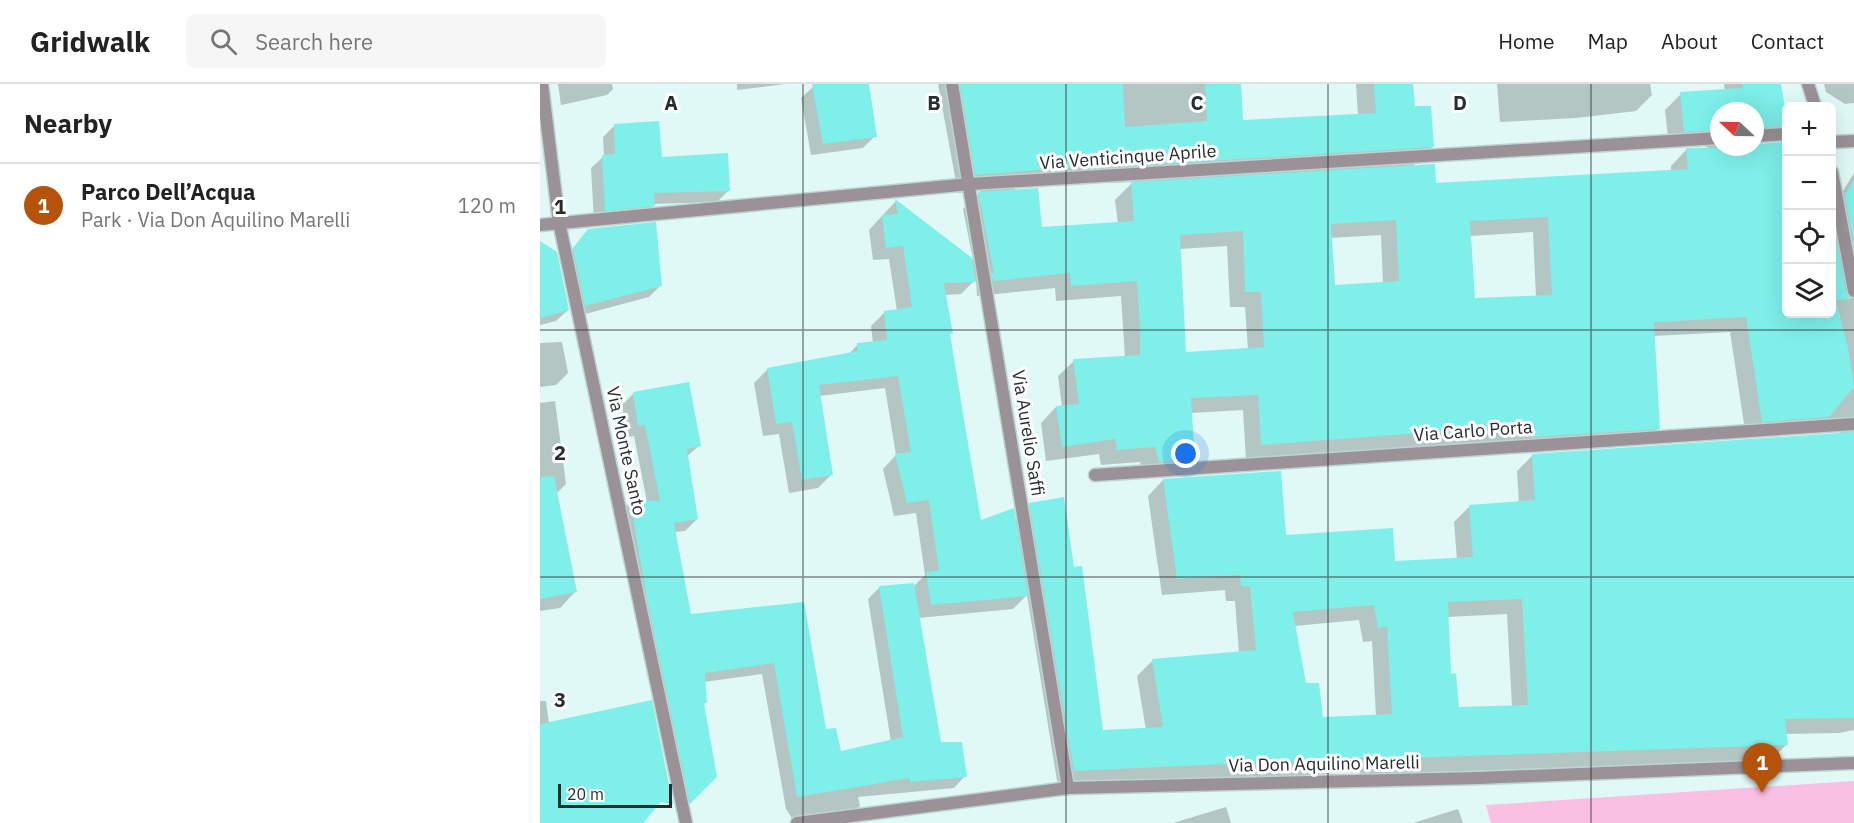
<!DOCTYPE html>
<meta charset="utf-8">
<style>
:root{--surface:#fff;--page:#f6f6f6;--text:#222;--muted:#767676;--line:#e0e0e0;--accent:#b45309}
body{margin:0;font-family:"IBM Plex Sans",sans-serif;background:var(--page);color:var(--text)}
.controls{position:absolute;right:18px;top:18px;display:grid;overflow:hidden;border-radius:9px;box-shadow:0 6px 24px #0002}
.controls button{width:54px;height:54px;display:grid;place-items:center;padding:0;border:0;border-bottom:2px solid var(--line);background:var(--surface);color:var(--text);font:30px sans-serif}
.compass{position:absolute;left:1170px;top:18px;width:54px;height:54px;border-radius:50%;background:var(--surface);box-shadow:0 6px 24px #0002;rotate:292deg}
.scale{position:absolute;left:18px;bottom:15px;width:114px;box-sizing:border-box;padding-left:6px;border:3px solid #252e2d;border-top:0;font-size:16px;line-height:21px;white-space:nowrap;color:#252e2d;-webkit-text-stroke:4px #fff;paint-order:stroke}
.you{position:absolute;left:646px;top:370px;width:21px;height:21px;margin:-15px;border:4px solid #fff;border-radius:50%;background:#1a73e8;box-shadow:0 0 0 9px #1a73e833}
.badge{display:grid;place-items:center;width:39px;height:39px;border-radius:50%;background:var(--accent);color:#fff;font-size:20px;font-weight:700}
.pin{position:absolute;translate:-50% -50px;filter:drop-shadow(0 2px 3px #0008)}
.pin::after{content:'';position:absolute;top:32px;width:21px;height:18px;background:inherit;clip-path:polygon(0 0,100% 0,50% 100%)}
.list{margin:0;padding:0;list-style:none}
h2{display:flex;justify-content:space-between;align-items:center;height:78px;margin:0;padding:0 24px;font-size:26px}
h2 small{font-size:20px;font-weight:400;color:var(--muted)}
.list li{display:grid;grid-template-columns:39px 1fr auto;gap:18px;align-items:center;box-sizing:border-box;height:84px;padding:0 24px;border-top:2px solid var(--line)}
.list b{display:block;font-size:22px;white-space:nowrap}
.list p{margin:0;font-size:20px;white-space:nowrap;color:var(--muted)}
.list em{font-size:20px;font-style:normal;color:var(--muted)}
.icon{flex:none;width:33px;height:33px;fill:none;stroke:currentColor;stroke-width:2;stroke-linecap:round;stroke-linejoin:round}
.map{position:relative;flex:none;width:1314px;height:739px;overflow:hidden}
header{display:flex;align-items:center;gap:36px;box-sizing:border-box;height:84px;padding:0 30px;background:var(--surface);border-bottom:2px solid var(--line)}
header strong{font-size:28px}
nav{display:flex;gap:33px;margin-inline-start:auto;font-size:21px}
.search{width:420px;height:54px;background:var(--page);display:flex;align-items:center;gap:15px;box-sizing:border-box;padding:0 21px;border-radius:9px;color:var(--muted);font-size:22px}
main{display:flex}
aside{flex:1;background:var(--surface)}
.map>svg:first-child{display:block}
</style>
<header>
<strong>Gridwalk</strong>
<div class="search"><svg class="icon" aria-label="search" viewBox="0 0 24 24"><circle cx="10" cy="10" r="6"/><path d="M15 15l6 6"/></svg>Search here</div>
<nav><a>Home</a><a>Map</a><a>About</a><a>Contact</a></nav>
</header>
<main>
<aside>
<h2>Nearby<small></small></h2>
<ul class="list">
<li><span class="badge">1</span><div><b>Parco Dell’Acqua</b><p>Park · Via Don Aquilino Marelli</p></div><em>120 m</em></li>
</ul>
</aside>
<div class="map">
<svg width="1314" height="739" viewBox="0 0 1314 739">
<rect width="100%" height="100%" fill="#e0f8f6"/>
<polygon fill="#fac0e3" points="1314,697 1314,739 951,739 946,721"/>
<g fill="#0003" fill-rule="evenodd">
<polygon points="18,0 72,0 73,5 67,11 21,21"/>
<polygon points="197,0 245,0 197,6"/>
<polygon points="289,0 328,0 335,52 323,64 271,71 261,14 273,3"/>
<path d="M398,0H700L702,38L818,31L816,0H872L873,24L892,63L872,83L895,101L1131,87V82L1146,66L1169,64L1163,61L1129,63L1125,26L1141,10L1185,6L1184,0H1239L1246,35V46L1234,59L1229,57L1215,58V27H1179V63H1215L1246,60V230H1292V125L1314,89V646L1299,649L1245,650L1247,660L1231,676L821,691L820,688L518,703L487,511L473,525L378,534L400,660L425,692L414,704L318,713L320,722L308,733L255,739L246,725L222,590L164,598L166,618L163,621L176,692L139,730L79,429L91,417L107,418L94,352L87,353L82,321L93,310L160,361L146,373L157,435L145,447L134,448L149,532L263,520L284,647L300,669L351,658L328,515L339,504L373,503L385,491L376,429L354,432L343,385L356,371L345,304L279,312L291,391L278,404L249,409L239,350L223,352L214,299L228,285L308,271L318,260L333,259L331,242L345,228L357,227L349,175L333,176L329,146L356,117L433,176L423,125L441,107L418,109ZM571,97V99L593,98L575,116L578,140L501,145L475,107V104ZM993,148L996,213L934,215L930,152ZM841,151L843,200L793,203L790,154ZM687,162L690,223H705L708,266L645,269L639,165ZM436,195L437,212L515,204L516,217L581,212L585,274L534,277L518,292L522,323H516L501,339L506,377L559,370L561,381L600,378L603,394L638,391L653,375L651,329L703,326L706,376L975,356L976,369L1103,360L1119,344L1113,252L1190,248L1206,353L1297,347L1304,350L993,371L977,387L979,419L930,422L914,438L917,476L853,479L744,452L623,396L608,412L622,511L685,506L686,517H695L699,569L613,576L597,592L606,646L562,647L533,485L490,420L474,436L440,438L409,252L411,249L405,211L421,210ZM967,530L972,623L918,625L909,592L907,533ZM819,536L823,558L832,557L836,632L782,635L765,601L754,542Z"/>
<polygon points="957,0 1110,0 1112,11 1096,27 1036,34 960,38"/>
<polygon points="1284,0 1314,0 1314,19 1305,20 1286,8"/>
<polygon points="75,41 120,75 189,106 177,118 114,120 102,133 54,137 51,84 64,72 63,53"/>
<polygon points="49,146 121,201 109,213 34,233 22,177"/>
<polygon points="0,159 28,226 16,237 0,241"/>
<polygon points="22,258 28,289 16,301 0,303 0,259"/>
<polygon points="15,317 26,400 16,410 35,508 20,524 0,527 0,319"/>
<polygon points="0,617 6,617 9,640 0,739"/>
<polygon points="686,723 691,739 633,739"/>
<polygon points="918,725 923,739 873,739"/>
</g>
<g fill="#7eefe9" fill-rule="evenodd">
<polygon points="272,0 329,0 337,53 283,60"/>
<polygon points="420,0 583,0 585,43 667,37 665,0 701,0 703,36 836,29 834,0 873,0 875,22 891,22 894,63 589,82 589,79 435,91"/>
<polygon points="1202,0 1241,0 1246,29 1246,42 1215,44 1215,27 1179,27 1179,46 1144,48 1140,8 1203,4"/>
<polygon points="119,37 122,73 188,69 190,107 114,109 115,122 65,127 62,71 75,70 74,40"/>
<path d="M1246,58V230H1292V132L1306,208L1312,215L1296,216L1308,264L1314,303L1289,333L1222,338L1206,233L1120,238H1114L1120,345L991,353L990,341L721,361L718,311L651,314L655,376L619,378L615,363L577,366L575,355L522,363L516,322L539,320L533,275L600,271V242L597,197L531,202L530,189L453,197L451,188L454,190L438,108L498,104L502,143L594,137L591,98L895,80L896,99L1148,85L1146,64L1215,63V60ZM1008,133L1012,211L935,214L930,137ZM856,136L859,197L795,201L791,140ZM703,147L705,208H721L724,263L646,268L640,151Z"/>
<polygon points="1314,96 1314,162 1305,111"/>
<polygon points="355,115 432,174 436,198 404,199 413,250 410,250 425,341 441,436 474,424 488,512 391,521 386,488 399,486 389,416 367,419 355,370 371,368 358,292 279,301 293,391 262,396 252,338 236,340 227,284 318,267 317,259 347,256 344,227 372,223 363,162 346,164 342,131 358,130"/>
<polygon points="116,138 122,202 45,222 33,164 48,145"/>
<polygon points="0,157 17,168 29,226 0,234"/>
<polygon points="149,298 161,362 147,365 158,435 134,439 151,530 264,518 286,645 296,644 301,667 363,653 339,502 374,499 401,658 422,658 427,693 370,698 370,694 257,713 234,579 165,589 167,619 164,619 177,693 150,720 107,515 90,416 120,417 105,341 98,342 93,308"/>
<path d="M1314,348V634L1245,635L1248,661L836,675V673L534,687L489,419L524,413L534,483L542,482L563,646L623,643L612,575L716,566L710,502H701L700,491L637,495L623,395L741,387L746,451L853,444L855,477L933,473L929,421L995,416L992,370ZM982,515L988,621L919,623L916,589L911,590L908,518ZM834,521L838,544L847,542L852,630L783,633L779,599H766L753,528Z"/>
<polygon points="14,392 37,508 0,515 0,393"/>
<polygon points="112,616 133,720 121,718 103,739 0,739 0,640"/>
</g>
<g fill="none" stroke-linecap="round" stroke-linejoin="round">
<g stroke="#bed4d2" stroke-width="15">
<g id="street">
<polyline points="2,0 19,138 146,739"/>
<polyline points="412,0 528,704"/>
<polyline points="1268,0 1275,22"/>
<polyline points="1215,52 1246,50"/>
<polyline points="1292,58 1314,57"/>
<polyline points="1292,88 1314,207"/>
<polyline points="0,141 430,100 1179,54"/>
<polyline points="555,391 1314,340"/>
<polyline points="257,739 528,704 939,694 1314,679"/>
</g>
</g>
<use href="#street" stroke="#9a9297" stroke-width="12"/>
</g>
<path fill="none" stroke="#252e2d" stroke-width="1.5" stroke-opacity="0.55" d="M263,0V739M526,0V739M788,0V739M1051,0V739M0,246H1314M0,493H1314"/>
<g text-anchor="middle" stroke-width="6" stroke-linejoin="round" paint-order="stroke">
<g font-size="18" fill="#252e2d" stroke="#fff">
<text transform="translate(588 73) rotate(-4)" y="6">Via Venticinque Aprile</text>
<text transform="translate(933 347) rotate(-4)" y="6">Via Carlo Porta</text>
<text transform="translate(488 349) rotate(81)" y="6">Via Aurelio Saffi</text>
<text transform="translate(86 367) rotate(78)" y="6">Via Monte Santo</text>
<text transform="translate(784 680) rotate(-1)" y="6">Via Don Aquilino Marelli</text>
</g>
</g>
<g font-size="20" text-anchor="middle" font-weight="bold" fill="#252e2d" stroke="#fff" stroke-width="6" stroke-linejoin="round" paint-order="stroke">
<text x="131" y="26">A</text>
<text x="394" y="26">B</text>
<text x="657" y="26">C</text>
<text x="920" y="26">D</text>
<text x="20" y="130">1</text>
<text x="20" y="376">2</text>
<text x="20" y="623">3</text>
</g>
</svg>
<div class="controls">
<button>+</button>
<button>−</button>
<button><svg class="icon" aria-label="locate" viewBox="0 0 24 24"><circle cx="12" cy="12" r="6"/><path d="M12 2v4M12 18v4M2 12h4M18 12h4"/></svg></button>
<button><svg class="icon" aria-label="layers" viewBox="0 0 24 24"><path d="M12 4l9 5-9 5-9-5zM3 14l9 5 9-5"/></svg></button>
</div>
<svg class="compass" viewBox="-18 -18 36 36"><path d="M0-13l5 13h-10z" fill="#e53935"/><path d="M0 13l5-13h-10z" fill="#767676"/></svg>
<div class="scale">20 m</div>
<div class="you"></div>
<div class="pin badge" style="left:1222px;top:709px">1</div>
</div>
</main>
